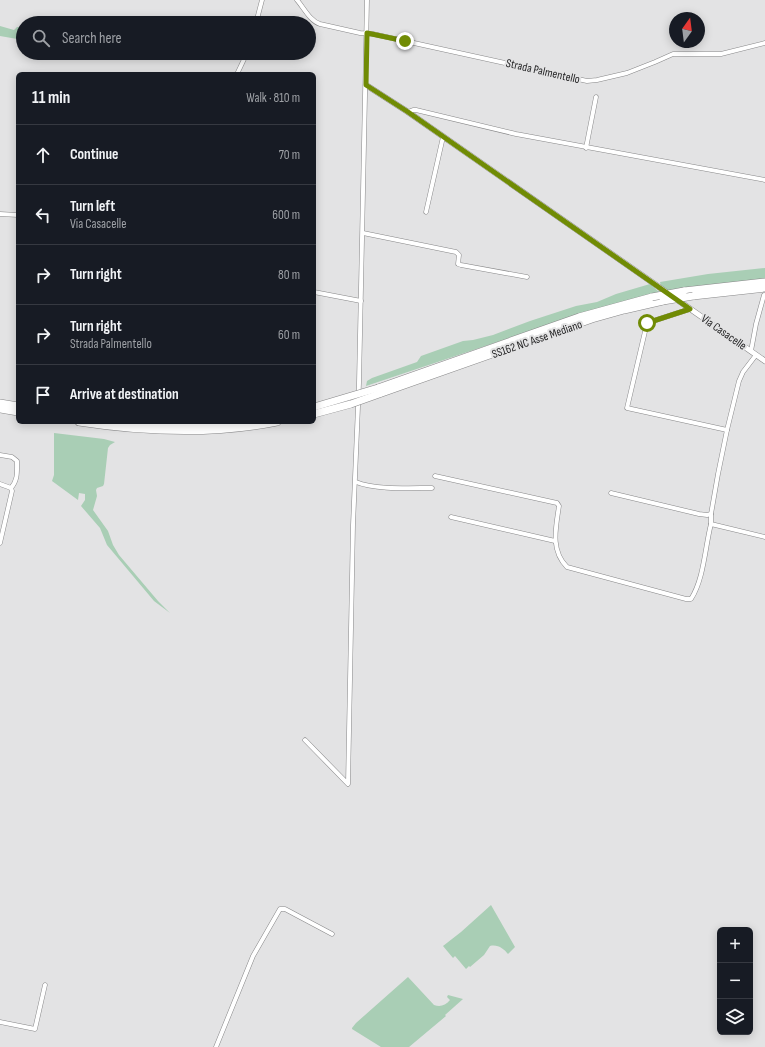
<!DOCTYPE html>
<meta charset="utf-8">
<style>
:root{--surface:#171b24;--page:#242831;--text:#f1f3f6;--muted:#9ea1a6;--line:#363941}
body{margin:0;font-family:"Sofia Sans Condensed",sans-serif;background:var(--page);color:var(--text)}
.controls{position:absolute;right:12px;bottom:12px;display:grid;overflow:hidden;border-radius:6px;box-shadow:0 2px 10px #0003}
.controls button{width:36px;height:36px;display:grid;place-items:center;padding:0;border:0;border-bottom:1px solid var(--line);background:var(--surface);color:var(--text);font:20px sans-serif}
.compass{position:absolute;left:669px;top:12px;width:36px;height:36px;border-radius:50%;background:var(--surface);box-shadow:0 2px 10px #0003;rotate:14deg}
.stop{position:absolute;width:12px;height:12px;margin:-9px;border:3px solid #708b04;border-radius:50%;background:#fff}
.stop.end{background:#708b04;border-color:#fff;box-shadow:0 1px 4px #0008}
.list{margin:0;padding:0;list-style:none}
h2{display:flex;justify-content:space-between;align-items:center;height:52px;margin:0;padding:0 16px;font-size:17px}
h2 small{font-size:13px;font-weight:400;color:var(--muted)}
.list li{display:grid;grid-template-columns:26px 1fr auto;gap:12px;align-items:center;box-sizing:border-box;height:60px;padding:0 16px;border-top:1px solid var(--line)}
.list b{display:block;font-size:15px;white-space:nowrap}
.list p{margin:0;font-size:13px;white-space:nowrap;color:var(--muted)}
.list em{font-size:13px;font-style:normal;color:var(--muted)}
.icon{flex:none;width:22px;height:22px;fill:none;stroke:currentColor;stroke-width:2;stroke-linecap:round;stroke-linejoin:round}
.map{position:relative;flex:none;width:765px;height:1047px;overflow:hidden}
.search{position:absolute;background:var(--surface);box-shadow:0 2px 10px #0003;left:16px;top:16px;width:300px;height:44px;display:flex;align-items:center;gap:10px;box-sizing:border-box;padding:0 14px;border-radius:22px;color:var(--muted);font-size:15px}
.panel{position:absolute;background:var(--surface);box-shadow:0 2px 10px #0003;left:16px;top:72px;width:300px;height:352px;border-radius:6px}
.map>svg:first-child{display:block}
</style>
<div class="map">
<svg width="765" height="1047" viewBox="0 0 765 1047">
<rect width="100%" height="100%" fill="#e3e3e4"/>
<g fill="#a9ceb5">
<polygon points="150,17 198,23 118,23"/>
<polygon points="0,26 14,30 17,27 23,27 23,40 0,36"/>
<polygon points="765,268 765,279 669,291 661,286 660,282 708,274"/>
<polygon points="650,284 659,292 590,311 366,386 367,381 372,378 417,362 421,356 463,341 473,340 493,335 530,321 576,306 597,302 616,294"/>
<polygon points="54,433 104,439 115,442 110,445 108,448 104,484 103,486 97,488 96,490 97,496 93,510 108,531 113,545 119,555 158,601 170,613 154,601 107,545 100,528 81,506 85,500 85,494 79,493 78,500 52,481 54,475"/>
<path d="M491,905L515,947L508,954C504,949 498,944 490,946L484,955L470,967L469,966L466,969L455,956L453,958L443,946L461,932Z"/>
<path d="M408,977L434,1005C440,1007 445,1006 450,1000L447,997L448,995L463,999L445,1015L446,1016L409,1047H381L352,1029V1028L356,1023Z"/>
</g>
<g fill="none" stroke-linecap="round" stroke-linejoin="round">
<g stroke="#878788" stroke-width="5">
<g id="minor">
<path d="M297,0C304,8 310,21 320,24L360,33L373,34L587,81L597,80L627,73L655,62L673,54H721L765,43"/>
<polyline points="256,23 262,0"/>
<polyline points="237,74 247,53"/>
<polyline points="408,112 413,110 416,110 516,134 765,180"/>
<polyline points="586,148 596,97"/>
<polyline points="426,212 443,137"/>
<polyline points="0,214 18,215"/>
<polyline points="363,233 456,252 459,255 458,264 461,265 527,277"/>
<polyline points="314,292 361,301"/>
<polyline points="690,309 647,323 627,408 727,430"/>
<polyline points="751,351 756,324 764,295"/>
<path d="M0,455L12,457L17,461C17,472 18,480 11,488"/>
<path d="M435,476L557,503L559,506C556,527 550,550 567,567L686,599H691C704,579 705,547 711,524L765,537"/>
<path d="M356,482C375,490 411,488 432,488"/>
<polyline points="0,484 11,488 12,491 0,543"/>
<polyline points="611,493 699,514 707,515 711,514"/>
<polyline points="451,517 555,541"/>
<polyline points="711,524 711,514 718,474 727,430 739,381 743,372 756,355"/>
<polyline points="305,740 348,784 353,525 359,383 367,0"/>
<polyline points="0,1022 35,1029 45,985"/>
<polyline points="216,1047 253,956 280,909 285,909 332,934"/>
</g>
</g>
<g stroke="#878788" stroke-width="6">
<polyline id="tertiary" points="366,85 408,112 765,361"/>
</g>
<g stroke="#878788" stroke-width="8">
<g id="trunk">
<polyline points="684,291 765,282"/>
<polyline points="693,296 765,288"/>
<polyline points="378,388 579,317 652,297"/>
<polyline points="379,394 592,319 624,310 663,301"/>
<polyline points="0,403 18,406"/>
<polyline points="0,409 18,412"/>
<path d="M79,422C144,432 212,435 277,422"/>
<path d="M121,422C160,427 199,426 238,422"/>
</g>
</g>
<use href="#minor" stroke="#fff" stroke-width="4"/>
<use href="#tertiary" stroke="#fff" stroke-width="5"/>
<use href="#trunk" stroke="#fff" stroke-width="7"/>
<g stroke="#878788" stroke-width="8" stroke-linecap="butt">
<g id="trunk-bridge">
<polyline points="652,297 684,291"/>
<polyline points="663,301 693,296"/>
<polyline points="314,407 378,388"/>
<polyline points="314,414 351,404 379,394"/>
</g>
</g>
<use href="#trunk-bridge" stroke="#fff" stroke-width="7"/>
</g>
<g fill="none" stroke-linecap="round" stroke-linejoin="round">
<polyline stroke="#708b04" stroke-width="5" points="405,41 367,33 366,85 408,112 690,309 647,323"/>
</g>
<g text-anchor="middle" stroke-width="4" stroke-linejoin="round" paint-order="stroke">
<g font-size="12" fill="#262627" stroke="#e3e3e4">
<text transform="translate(543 71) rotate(13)" y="4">Strada Palmentello</text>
<text transform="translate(724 332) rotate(35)" y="4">Via Casacelle</text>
<text transform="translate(537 339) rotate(-19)" y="4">SS162 NC Asse Mediano</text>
</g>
</g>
</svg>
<div class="controls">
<button>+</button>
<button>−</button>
<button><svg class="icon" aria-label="layers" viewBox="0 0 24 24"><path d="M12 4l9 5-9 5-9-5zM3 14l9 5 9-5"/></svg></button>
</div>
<svg class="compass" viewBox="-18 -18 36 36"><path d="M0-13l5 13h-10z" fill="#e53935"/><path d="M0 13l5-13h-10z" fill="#9ea1a6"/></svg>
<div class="stop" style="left:647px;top:323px"></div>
<div class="stop end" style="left:405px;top:41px"></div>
<div class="search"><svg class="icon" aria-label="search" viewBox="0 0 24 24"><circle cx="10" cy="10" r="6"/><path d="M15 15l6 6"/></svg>Search here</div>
<section class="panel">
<h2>11 min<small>Walk · 810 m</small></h2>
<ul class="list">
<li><svg class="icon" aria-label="ahead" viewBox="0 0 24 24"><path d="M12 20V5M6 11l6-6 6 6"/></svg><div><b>Continue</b></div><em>70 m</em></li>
<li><svg class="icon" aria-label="left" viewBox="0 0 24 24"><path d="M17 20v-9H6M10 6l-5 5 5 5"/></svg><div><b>Turn left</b><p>Via Casacelle</p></div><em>600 m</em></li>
<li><svg class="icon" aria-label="right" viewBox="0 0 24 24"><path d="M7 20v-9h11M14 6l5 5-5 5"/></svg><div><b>Turn right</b></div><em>80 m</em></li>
<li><svg class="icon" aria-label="right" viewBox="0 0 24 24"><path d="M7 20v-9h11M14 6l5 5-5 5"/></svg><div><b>Turn right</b><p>Strada Palmentello</p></div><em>60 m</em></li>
<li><svg class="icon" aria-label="arrive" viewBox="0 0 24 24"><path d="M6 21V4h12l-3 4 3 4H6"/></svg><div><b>Arrive at destination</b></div></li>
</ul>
</section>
</div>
